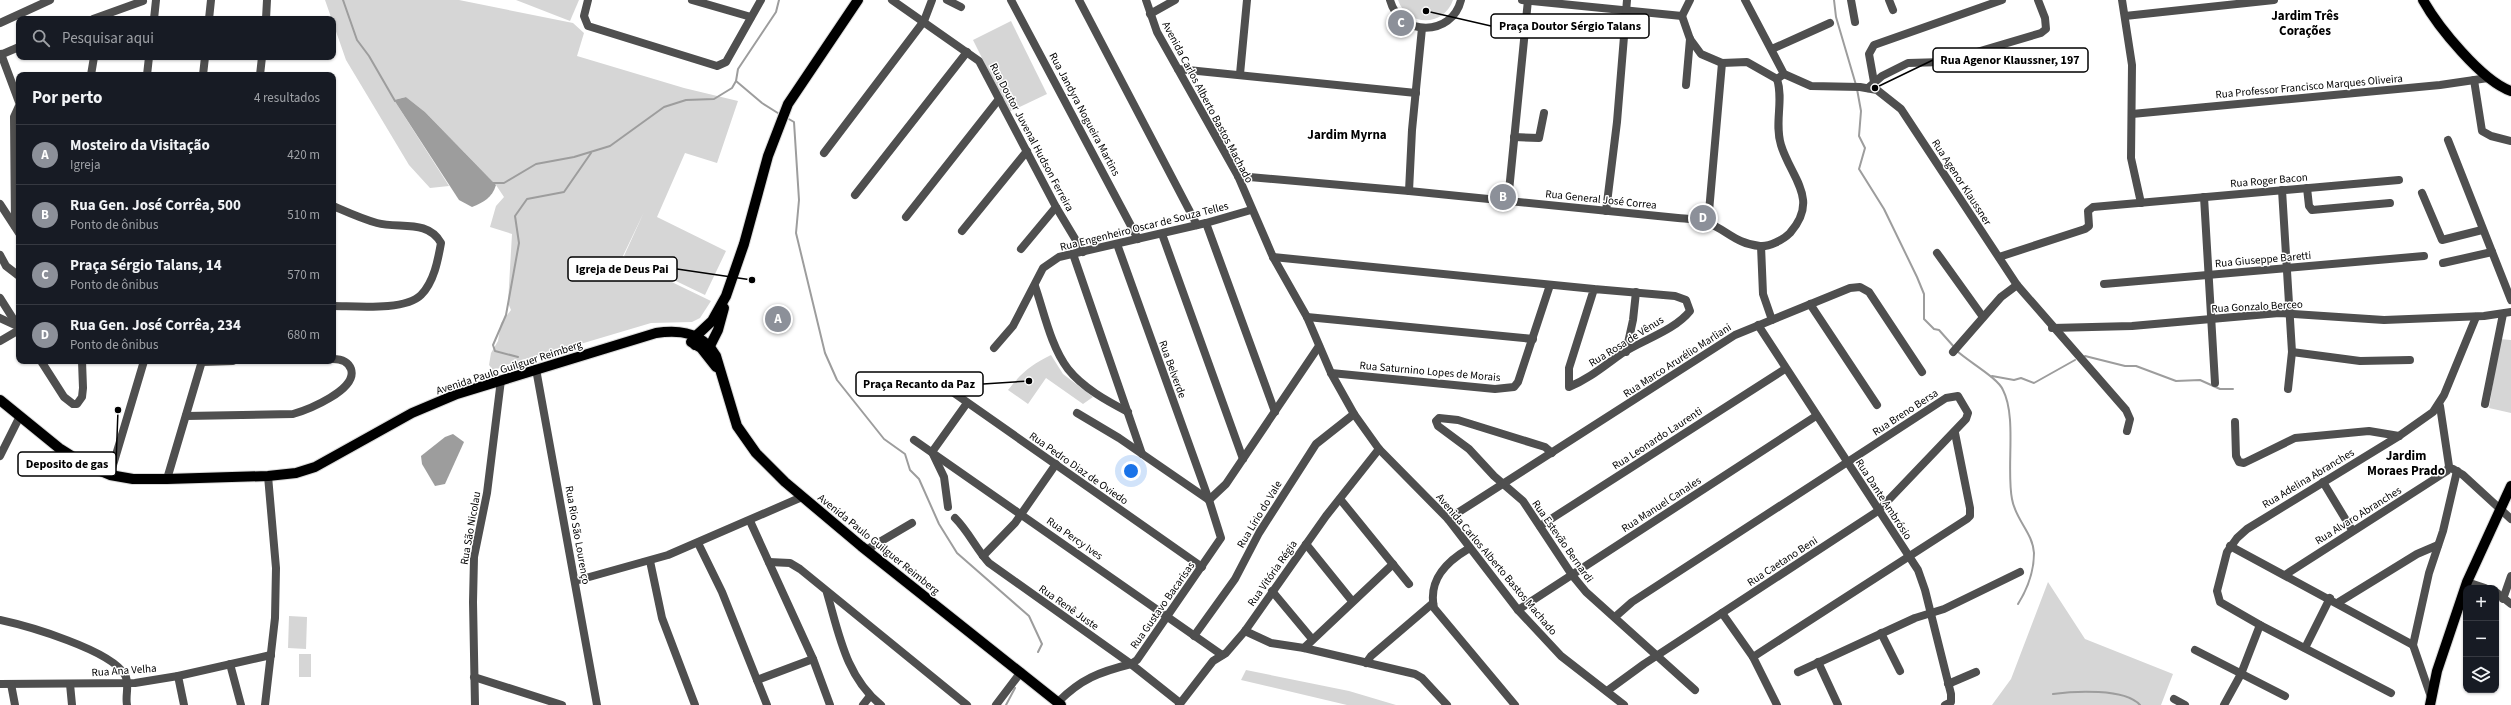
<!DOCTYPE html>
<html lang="pt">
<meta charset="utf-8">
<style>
:root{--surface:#171b24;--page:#20242c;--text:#f1f3f6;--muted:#9ea1a6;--line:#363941;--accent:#8c9099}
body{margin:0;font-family:"Source Sans 3",sans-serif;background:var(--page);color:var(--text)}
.controls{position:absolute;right:12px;bottom:12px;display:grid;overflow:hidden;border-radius:8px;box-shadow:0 1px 3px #0004}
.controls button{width:36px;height:36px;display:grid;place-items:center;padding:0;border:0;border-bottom:1px solid var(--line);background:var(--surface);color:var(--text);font:20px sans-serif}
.you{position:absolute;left:1131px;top:471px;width:14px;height:14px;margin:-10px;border:3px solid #fff;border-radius:50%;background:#1a73e8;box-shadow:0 0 0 6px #1a73e833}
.badge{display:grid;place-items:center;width:26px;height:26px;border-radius:50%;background:var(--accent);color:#fff;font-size:13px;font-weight:700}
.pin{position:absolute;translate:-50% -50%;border:2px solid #fff;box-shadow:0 1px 4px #0006}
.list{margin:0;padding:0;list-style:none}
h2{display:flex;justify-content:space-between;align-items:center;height:52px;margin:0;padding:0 16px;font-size:17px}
h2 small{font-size:13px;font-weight:400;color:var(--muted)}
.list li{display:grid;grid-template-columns:26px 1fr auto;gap:12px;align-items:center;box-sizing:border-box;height:60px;padding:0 16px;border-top:1px solid var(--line)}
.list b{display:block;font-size:15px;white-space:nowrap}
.list p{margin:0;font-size:13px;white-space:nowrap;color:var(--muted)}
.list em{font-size:13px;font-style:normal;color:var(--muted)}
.icon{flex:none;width:22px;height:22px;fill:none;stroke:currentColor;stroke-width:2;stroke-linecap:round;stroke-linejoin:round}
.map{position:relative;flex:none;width:2511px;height:705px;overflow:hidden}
.search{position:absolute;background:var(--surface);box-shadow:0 1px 3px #0004;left:16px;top:16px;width:320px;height:44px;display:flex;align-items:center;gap:10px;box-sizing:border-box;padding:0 14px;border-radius:8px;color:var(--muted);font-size:15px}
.panel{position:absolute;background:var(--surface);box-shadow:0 1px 3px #0004;left:16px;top:72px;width:320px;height:292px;border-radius:8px}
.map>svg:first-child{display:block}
</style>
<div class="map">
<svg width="2511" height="705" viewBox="0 0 2511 705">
<rect width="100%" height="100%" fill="#fff"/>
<g fill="#d6d6d6">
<polygon points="325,0 459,0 573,23 584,33 577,56 684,88 738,101 717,163 685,153 657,217 726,251 705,295 624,256 644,212 622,258 711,301 700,318 692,322 651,323 493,370 489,365 491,353 498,341 501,323 511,310 508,303 512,234 490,227 496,206 504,197 496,185 425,112 406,97 394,100 449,186 430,188 409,165 346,60"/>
<polygon points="516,0 579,0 570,21"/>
<path d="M1398,0H1453C1444,27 1407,27 1398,0Z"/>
<polygon points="1011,21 1047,94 1009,112 973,40"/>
<polygon points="2500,339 2511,340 2511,413 2489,408"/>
<path d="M1051,355L1063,374L1093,397L1083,404L1046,378L1028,404L1008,390C1021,373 1032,364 1051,355Z"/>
<polygon points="2048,582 2085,639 2173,674 2161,705 1992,705 2011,679"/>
<polygon points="289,616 307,617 306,649 288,648"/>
<rect x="299" y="654" width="12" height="23"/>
<polygon points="1246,670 1349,691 1396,705 1347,705 1241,680"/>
</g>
<g fill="#9d9d9d">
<path d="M406,97L425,112L496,185C492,198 484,202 472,207L459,200L394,100Z"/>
<polygon points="453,434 464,442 445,484 435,486 422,464 421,456 445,437"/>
</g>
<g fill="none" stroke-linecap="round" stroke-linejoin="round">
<g stroke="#9d9d9d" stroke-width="2">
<polyline points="343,0 357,40 369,56 395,101"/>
<polyline points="1834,0 1836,17 1856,85"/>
<polyline points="736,81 762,103 781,115"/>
<polyline points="1857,89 1861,111 1859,136 1865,148 1859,169 1884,209 1917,277 1924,294 1924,319 1934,329 1939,330 1955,348"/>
<polyline points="787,118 794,122 799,200 796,233 825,353 837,380 884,439 905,454 910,470 919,479 939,524 957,553 1029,616 1042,644 1038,652"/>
<polyline points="491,183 504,183 536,164 574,157 610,146 664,107 686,100 714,99 732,88 736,81 738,69 776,12 779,0"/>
<path d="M1957,351C1969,362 1998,378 2003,390C2017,417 2006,469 2012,499C2015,519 2033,533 2034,553C2034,572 2028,588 2018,604"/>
<polyline points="2085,356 2125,366 2136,366 2176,381 2200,380 2220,389 2233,389"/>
<polyline points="518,357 495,351 493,345 506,315 519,243 515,216 527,199 564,192 591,153"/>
<polyline points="1992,376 2014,380 2021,378 2034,383 2075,360"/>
<path d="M2053,694C2074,691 2125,688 2140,705"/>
<polyline points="1006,705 1015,688"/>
</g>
<g stroke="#dbdbdb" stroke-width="12">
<g id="major">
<path d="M2423,0C2438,27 2482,81 2511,91"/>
<polyline points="691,342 701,348 716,367"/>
<polyline points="695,345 697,335 712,321 726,296 744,244 768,156 788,104 858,0"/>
<polyline points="705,347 710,346 718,330 724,308"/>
<path d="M0,400L59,448L86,465L110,475L133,479H167L268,476L296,473L315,467L412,413L457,394L656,333C681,329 703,333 716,356L737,426L756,453L785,482L861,546L1061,705"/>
<polyline points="2430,705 2437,671 2467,582 2511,486"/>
</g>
</g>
<g stroke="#4f4f4f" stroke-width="8">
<polyline points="588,0 584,16 588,26 717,66 726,62 761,0"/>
<polyline points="692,0 751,17"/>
<polyline points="892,0 979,61 1056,207 1083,252"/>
<polyline points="947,0 961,7"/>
<polyline points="1011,0 1138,239"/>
<polyline points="1079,0 1197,225"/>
<polyline points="1146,0 1157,32 1238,176 1273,257 1307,317 1331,373 1354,414 1379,449 1448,519 1518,610 1561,656 1624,705"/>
<path d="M1390,0C1400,37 1452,37 1461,0"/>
<polyline points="1522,0 1682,16"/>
<polyline points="1745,0 1784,74 1811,86 1860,87 1877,90 1901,109 2017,285 2126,410 2130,419 2127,431"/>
<polyline points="1851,0 1855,22"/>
<polyline points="1889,0 1893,10"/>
<polyline points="2122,0 2132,65 2131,158 2141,203"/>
<polyline points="1150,14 1175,0"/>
<polyline points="1682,16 1690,39 1701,54 1722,63 1747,62 1777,79"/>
<polyline points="1682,16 1690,0"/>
<polyline points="2125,16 2274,0"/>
<polyline points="93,19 143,1"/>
<polyline points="154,19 156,0"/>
<polyline points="209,19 211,0"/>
<polyline points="266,19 267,0"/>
<polyline points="0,23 50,0"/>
<polyline points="1772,49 1830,23"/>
<polyline points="1,54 19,102"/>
<polyline points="0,55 19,47"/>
<polyline points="1178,69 1416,93"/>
<polyline points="1240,74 1247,0"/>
<polyline points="91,75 94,57"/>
<polyline points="147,75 149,57"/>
<polyline points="203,75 205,57"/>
<polyline points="260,75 262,57"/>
<polyline points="2474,80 2482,131 2491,136 2511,141"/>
<polyline points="1874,82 1869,54 1874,45 2002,0"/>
<polyline points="1686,85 1690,39"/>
<polyline points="1868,88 1882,76 1908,63 1943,62 2041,33 2046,29 2045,18 2038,0"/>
<polyline points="2132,114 2440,85 2488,78"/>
<polyline points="1514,137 1539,138 1544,113"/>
<polyline points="2448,140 2511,300"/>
<polyline points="824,153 924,21 932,0"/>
<path d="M1238,176L1409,191L1678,218C1687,219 1699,219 1708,223C1727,230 1736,244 1760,246C1769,247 1783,240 1790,233C1820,199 1791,178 1781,145C1774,123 1784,100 1777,79L1784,74"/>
<polyline points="2307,188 2309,206 2312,210 2390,203"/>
<polyline points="2282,190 2292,352 2288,389"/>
<polyline points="1409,191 1412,130 1422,28"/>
<polyline points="2422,193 2442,240 2482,230"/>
<polyline points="855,195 967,52"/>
<polyline points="2204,197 2215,383"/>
<polyline points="1508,201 1528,0"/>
<polyline points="0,204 19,233"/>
<path d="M333,206C347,212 362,219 377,223C399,229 428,219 441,243C438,260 434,282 421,295C405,311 355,306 333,306"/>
<polyline points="1606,211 1617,122 1627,0"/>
<polyline points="906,217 999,99"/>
<polyline points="1206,223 1275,412"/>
<polyline points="1708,223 1722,63"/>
<polyline points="15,226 14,117 19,106"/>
<polyline points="962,231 1027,151"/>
<polyline points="1162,234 1243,459"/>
<polyline points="1761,246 1763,294 1772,320"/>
<polyline points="1021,249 1056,207"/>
<polyline points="1937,253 1983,317"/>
<polyline points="1073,254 1142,454"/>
<polyline points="0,255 6,266 19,276"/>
<path d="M1273,257L1594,289L1569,368V387C1589,379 1604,366 1621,354C1642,340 1674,331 1690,311L1686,300L1675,296L1594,289"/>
<polyline points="1999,257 2085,229 2089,226 2088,211 2093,207 2399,180"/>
<polyline points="2443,263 2492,252"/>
<polyline points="2104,284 2424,256"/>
<path d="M1035,286C1044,312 1051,347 1068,369C1083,388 1107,401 1128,412"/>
<polyline points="0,298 19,328"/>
<polyline points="1810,304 1877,405"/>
<polyline points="1307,317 1533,339"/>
<polyline points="0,318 17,326"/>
<polyline points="1758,325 1918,570 1925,590 1951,694 1951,702 1945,705"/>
<polyline points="2052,328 2132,326 2279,313 2384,320 2484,316 2511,312"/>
<polyline points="0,341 19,330"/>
<polyline points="994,348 1013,326 1043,268 1059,257 1206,223 1251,210"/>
<polyline points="1626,352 1633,320 1636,292"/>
<polyline points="1953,352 2001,297 2017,285"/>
<polyline points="2292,352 2360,361 2410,360"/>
<polyline points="41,361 64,397 73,404 77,404 82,397 83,388 82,361"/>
<polyline points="202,362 233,361"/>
<polyline points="536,369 597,705"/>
<polyline points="1331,373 1495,389 1514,387 1518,382 1550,285"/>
<polyline points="944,386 1202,567"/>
<polyline points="2485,404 2503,314"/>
<polyline points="1077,413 1119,438 1209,500"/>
<path d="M186,416L293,414C307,410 358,390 351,369C348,361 341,359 333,359"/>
<polyline points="2235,422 2236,456 2239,462 2244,463 2295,438 2369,431 2399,436"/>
<polyline points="914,440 1222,655"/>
<polyline points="1552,453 1545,447 1458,420 1439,418 1436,421 1438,426 1469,449 1494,476 1523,501 1572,575 1586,592 1695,690"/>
<polyline points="0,456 20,416"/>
<polyline points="2453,469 2463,475 2511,519"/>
<polyline points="110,475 144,361"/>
<polyline points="167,479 202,361"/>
<polyline points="2323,482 2352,530"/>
<polyline points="1340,499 1409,584"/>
<polyline points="1209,500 1226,484 1319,346"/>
<polyline points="948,507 944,477 932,452 967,403"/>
<path d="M955,518C969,532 976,549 989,563L1131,664L1180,703"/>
<polyline points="1448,519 1735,335 1850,288 1860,287 1869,292 1922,372"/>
<polyline points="750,521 813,659 830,705"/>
<polyline points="1540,526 1785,369"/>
<polyline points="698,543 722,592 767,705"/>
<polyline points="1306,544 1352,601"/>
<polyline points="2230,546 2413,645 2431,697"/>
<path d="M1468,549C1446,562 1428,580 1434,608L1515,705"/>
<polyline points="866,550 912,523"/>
<polyline points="983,556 1015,523 1056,464"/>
<polyline points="650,561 662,618 695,705"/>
<polyline points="769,562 790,563 800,569 967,705"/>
<polyline points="2285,575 2447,471 2449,466 2440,406"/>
<polyline points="575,581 668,555 802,497"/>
<polyline points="2467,582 2485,588"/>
<polyline points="1272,591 1312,639"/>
<polyline points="2496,592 2511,604"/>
<path d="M827,593C839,634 846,677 881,705"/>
<polyline points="2503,599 2511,576"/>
<polyline points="2339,602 2417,554 2438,545"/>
<polyline points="1518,610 1816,416"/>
<polyline points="1722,613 1753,657 1967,519 1970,516 1970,508 1955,433"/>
<path d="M0,620C28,626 111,650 125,675C130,684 125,695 127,705"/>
<polyline points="1245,631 1271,643 1304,648 1415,674 1422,678 1447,705"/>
<polyline points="1881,633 1900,671"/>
<polyline points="1194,636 1235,579 1259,533 1316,444 1354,414"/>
<polyline points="2413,645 2429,573 2443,531 2457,471"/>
<polyline points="1304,648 1393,564"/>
<polyline points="2305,648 2330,598"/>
<polyline points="2195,650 2285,696"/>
<polyline points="1753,657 1777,705"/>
<polyline points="1818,662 1838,705"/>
<polyline points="1366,663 1371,656 1433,603"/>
<polyline points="230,664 241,705"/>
<polyline points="1798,672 1915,618 1944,609 2020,572"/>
<polyline points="178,676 184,705"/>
<polyline points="474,677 562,705"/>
<polyline points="757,680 813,659"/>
<polyline points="0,684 135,683 178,676 271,655"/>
<polyline points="11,684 15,705"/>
<polyline points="70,684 72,705"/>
<polyline points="1948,684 1976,672"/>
<polyline points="1607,691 1644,664 1878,511 1966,419 1968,413 1958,396 1946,398 1632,602 1615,617"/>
<polyline points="2391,693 2260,625 2220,602 2217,591 2227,552 2237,538 2247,529 2399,436 2433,412 2444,395 2476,317"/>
<polyline points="2174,699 2185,705"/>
<path d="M1058,702C1081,679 1099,672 1131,664L1137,660L1221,538L1209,500L1117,244"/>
<polyline points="265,705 275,618 276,568 268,476"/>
<polyline points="475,705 473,602 474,557 487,493 501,380"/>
<polyline points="863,705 870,696"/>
<polyline points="996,705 1021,672"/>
<polyline points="1179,705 1213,661 1226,653 1245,631 1326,516 1379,449"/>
<polyline points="2224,705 2241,674 2260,625"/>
</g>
<use href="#major" stroke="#000" stroke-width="10"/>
</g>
<g text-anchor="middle" stroke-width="3" stroke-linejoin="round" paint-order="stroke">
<g font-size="11" fill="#000" stroke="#fff">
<text transform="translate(2309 86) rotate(-5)" y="4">Rua Professor Francisco Marques Oliveira</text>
<text transform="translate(1208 102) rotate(62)" y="4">Avenida Carlos Alberto Bastos Machado</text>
<text transform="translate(1085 114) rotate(62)" y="4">Rua Jandyra Nogueira Martins</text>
<text transform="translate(1032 137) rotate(62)" y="4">Rua Doutor Juvenal Hudson Ferreira</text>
<text transform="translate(2269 180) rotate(-5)" y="4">Rua Roger Bacon</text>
<text transform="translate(1962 182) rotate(57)" y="4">Rua Agenor Klaussner</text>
<text transform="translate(1601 199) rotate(6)" y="4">Rua General José Correa</text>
<text transform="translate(1144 226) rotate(-14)" y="4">Rua Engenheiro Oscar de Souza Telles</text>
<text transform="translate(2263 259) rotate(-5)" y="4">Rua Giuseppe Baretti</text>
<text transform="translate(2257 306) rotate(-3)" y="4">Rua Gonzalo Berceo</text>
<text transform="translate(1626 341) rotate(-32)" y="4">Rua Rosa de Vênus</text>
<text transform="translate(1677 360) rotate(-33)" y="4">Rua Marco Arurélio Marliani</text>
<text transform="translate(509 367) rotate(-18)" y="4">Avenida Paulo Guilguer Reimberg</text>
<text transform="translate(1173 369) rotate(70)" y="4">Rua Belverde</text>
<text transform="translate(1430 371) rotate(5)" y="4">Rua Saturnino Lopes de Morais</text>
<text transform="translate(1905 412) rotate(-33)" y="4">Rua Breno Bersa</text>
<text transform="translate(1657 438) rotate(-33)" y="4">Rua Leonardo Laurenti</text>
<text transform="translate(1079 468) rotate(35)" y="4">Rua Pedro Diaz de Oviedo</text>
<text transform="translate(2308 478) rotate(-31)" y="4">Rua Adelina Abranches</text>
<text transform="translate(1884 499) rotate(57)" y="4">Rua Dante Ambrósio</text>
<text transform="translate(1661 504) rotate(-33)" y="4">Rua Manuel Canales</text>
<text transform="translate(1259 514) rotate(-59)" y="4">Rua Lírio do Vale</text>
<text transform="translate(2358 515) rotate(-32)" y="4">Rua Alvaro Abranches</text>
<text transform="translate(470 528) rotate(-80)" y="4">Rua São Nicolau</text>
<text transform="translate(578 535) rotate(80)" y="4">Rua Rio São Lourenço</text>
<text transform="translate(1075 538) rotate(35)" y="4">Rua Percy Ives</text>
<text transform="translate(1563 541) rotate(55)" y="4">Rua Estevão Bernardi</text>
<text transform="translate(879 544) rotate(39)" y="4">Avenida Paulo Guilguer Reimberg</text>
<text transform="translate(1782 561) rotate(-33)" y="4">Rua Caetano Beni</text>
<text transform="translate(1497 564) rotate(50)" y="4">Avenida Carlos Alberto Bastos Machado</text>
<text transform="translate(1272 573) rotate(-55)" y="4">Rua Vitória Régia</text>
<text transform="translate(1162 605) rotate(-55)" y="4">Rua Gustavo Bacarisas</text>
<text transform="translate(1069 607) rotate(35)" y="4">Rua Renê Juste</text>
<text transform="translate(124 670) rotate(-4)" y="4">Rua Ana Velha</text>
</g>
<g font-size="13" font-weight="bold" fill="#000" stroke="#fff">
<text x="2305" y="20">Jardim Três<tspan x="2305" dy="15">Corações</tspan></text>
<text x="1347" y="139">Jardim Myrna</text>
<text x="2406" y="460">Jardim<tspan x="2406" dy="15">Moraes Prado</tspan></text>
</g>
</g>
<path fill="none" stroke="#000" stroke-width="1.5" d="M1426 11L1491 26M1875 88L1933 60M752 280L677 269M1029 381L983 384M118 410L116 464"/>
<g fill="#000" stroke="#fff" stroke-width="1.5">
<circle cx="1426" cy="11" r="4"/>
<circle cx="1875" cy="88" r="4"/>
<circle cx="752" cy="280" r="4"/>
<circle cx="1029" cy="381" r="4"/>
<circle cx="118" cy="410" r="4"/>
</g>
<g fill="#fff" stroke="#000" stroke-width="1.5">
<rect x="1491" y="14" width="158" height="24" rx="4"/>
<rect x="1933" y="48" width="155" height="24" rx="4"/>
<rect x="568" y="257" width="109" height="24" rx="4"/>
<rect x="856" y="372" width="127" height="24" rx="4"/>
<rect x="18" y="452" width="98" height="24" rx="4"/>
</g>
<g font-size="12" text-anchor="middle" font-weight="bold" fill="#000">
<text x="1570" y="30">Praça Doutor Sérgio Talans</text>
<text x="2010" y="64">Rua Agenor Klaussner, 197</text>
<text x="622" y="273">Igreja de Deus Pai</text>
<text x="919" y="388">Praça Recanto da Paz</text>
<text x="67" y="468">Deposito de gas</text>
</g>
</svg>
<div class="controls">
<button>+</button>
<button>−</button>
<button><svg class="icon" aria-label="layers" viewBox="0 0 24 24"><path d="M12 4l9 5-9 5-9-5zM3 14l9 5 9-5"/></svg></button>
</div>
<div class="you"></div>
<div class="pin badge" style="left:778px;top:319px">A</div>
<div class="pin badge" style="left:1503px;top:197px">B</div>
<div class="pin badge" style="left:1401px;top:23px">C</div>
<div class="pin badge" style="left:1703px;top:218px">D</div>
<div class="search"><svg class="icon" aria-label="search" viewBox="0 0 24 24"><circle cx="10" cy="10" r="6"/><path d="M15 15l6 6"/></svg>Pesquisar aqui</div>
<section class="panel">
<h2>Por perto<small>4 resultados</small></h2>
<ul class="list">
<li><span class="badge">A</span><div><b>Mosteiro da Visitação</b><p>Igreja</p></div><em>420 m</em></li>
<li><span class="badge">B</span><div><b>Rua Gen. José Corrêa, 500</b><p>Ponto de ônibus</p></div><em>510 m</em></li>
<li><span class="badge">C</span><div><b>Praça Sérgio Talans, 14</b><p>Ponto de ônibus</p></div><em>570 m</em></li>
<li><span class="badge">D</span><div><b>Rua Gen. José Corrêa, 234</b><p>Ponto de ônibus</p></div><em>680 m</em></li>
</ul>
</section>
</div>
